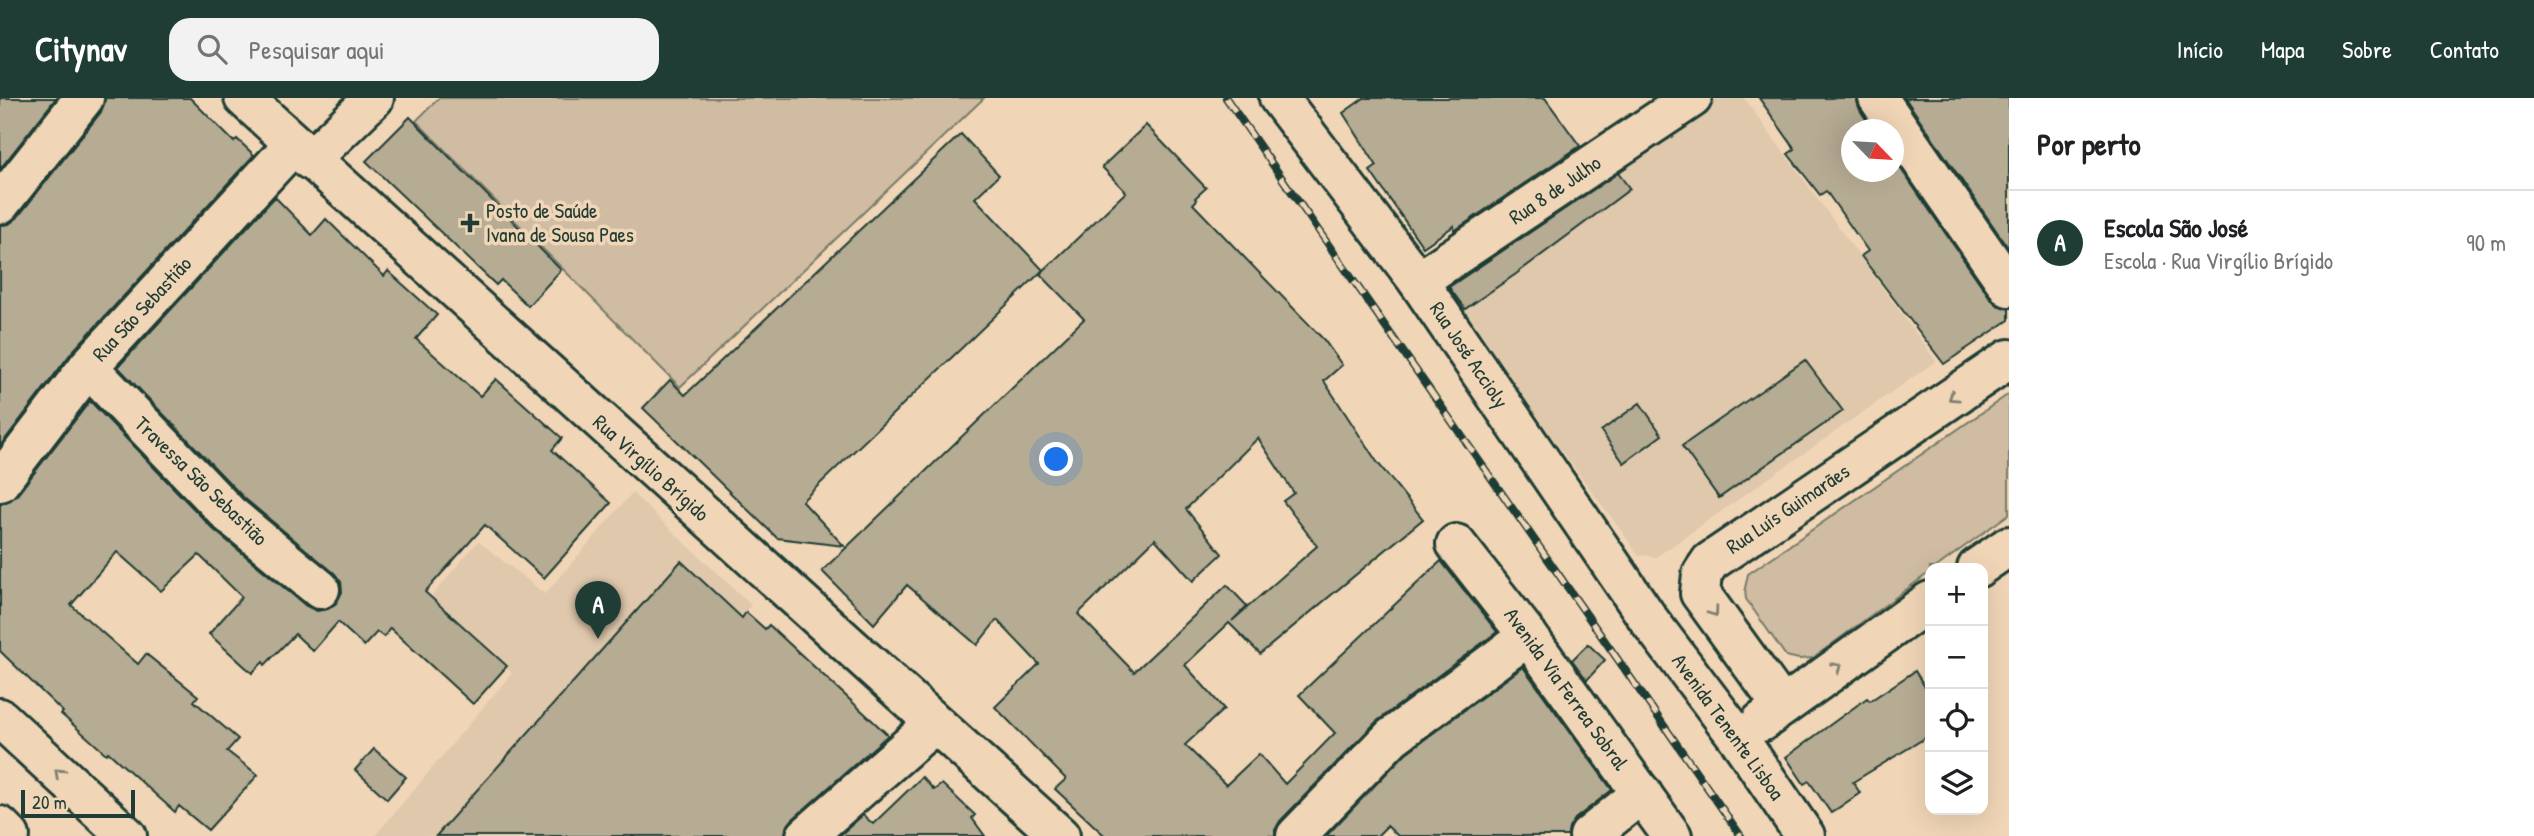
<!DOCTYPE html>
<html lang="pt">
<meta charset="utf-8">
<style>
:root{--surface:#fff;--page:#f2f2f2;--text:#202124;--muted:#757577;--line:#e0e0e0;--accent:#1f3d34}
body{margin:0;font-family:"Patrick Hand",sans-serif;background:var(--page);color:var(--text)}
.controls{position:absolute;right:21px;bottom:21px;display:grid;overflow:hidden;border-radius:14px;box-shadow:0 7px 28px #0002}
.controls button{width:63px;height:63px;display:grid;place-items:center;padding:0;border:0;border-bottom:2px solid var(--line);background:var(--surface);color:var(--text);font:35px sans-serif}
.compass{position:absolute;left:1841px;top:21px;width:63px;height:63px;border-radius:50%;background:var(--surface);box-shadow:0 7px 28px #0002;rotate:115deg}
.scale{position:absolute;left:21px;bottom:18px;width:114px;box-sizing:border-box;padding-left:7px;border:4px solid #1f3d34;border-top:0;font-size:19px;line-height:24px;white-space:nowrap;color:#1f3d34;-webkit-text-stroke:5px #f1d5b7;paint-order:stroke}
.you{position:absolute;left:1057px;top:362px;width:24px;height:24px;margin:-18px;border:5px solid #fff;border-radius:50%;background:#1a73e8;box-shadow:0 0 0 10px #1a73e833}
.badge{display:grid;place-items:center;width:46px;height:46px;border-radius:50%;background:var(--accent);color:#fff;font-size:23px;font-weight:700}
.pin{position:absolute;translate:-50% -58px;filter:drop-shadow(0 2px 4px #0008)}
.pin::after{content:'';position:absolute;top:37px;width:24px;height:21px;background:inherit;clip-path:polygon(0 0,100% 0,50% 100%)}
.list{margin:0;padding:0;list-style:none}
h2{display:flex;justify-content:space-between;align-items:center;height:91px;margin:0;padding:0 28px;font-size:30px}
h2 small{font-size:23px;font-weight:400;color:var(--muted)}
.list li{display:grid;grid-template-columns:46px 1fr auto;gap:21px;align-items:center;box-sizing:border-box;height:105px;padding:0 28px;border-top:2px solid var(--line)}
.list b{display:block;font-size:26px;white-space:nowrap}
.list p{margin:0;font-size:23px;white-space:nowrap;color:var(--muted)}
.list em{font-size:23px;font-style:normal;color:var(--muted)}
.icon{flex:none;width:38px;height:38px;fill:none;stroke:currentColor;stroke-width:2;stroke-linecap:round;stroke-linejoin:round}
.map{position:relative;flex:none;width:2009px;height:738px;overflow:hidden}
header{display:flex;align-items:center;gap:42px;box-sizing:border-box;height:98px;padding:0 35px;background:var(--accent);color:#fff}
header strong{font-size:33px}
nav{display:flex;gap:38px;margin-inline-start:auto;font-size:24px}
.search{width:490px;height:63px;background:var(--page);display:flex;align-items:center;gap:18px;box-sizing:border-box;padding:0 24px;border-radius:21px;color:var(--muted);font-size:26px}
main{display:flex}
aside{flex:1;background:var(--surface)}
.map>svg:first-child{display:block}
</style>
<header>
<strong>Citynav</strong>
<div class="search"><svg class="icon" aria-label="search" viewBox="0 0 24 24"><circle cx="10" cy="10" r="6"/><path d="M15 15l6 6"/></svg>Pesquisar aqui</div>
<nav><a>Início</a><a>Mapa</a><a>Sobre</a><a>Contato</a></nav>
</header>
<main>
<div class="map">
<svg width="2009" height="738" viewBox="0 0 2009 738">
<rect width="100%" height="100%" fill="#f1d5b7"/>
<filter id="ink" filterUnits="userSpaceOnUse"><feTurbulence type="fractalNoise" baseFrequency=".0143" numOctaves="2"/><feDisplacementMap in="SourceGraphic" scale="14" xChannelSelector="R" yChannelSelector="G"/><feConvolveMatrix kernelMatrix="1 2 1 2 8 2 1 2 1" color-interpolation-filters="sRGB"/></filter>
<g filter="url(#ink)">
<g fill="#dfc8ac">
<polygon points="1715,0 1744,0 1936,263 1656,459 1639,457 1446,197 1445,175"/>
<polygon points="632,395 751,507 541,738 375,738 512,575 432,498 478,443 545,496"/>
</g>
<g fill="#cfbca2" stroke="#777c6b" stroke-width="2">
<polygon points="439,0 984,0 680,289 416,23"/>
<polygon points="2009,296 2009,416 1935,470 1930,470 1930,474 1813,560 1799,561 1786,558 1746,501 1745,490 1748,476"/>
</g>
<g fill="#b6ab93" stroke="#1f3d34" stroke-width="2" fill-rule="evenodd">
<polygon points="0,0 56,0 0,71"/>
<polygon points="105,0 190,0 234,44 237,41 254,57 72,254 0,348 0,127 9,126 17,120 101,14"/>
<polygon points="1364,0 1545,0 1580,48 1454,133 1454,128 1423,149 1370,73 1377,68 1343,15"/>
<polygon points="1759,0 1856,0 1860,12 1873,32 1852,32 1852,74 1894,74 1894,61 1991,201 1999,208 2009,211 2009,222 1944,266 1861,158 1868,153 1826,93 1820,97 1788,56 1795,51"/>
<polygon points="1905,0 2009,0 2009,151"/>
<polygon points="410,19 561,172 528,208 501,182 496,187 366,63"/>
<path d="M1146,27L1206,90L1195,100L1197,102L1193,106L1324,242L1342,267L1324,283L1377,364L1423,421L1260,556L1229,525L1185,567L1224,611L1185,647L1226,687L1259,656L1285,686L1335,635L1299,597L1441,463L1497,534L1376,624L1280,723L1275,732V738H1105L1055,691L1066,681L995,609L1039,566L997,522L977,547L907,487L874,526L822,473L1084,221L1040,176L1126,94L1102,69ZM1258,340L1294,395L1283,403L1317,448L1232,523L1247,508L1227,487L1134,574L1078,516L1155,441L1193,483L1222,456L1186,411Z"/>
<polygon points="961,36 999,77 975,100 1043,172 802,403 844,448 777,440 643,310 670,282 685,297"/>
<polygon points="1618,75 1630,91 1516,176 1465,211 1449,189"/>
<polygon points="275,99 312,137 326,121 384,178 388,173 437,217 416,241 480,298 496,281 562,340 552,352 611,405 544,480 485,427 425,494 507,568 473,606 390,530 384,539 377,534 364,548 338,524 313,553 295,536 265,567 263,564 252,575 209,536 242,499 199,457 161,493 117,454 71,507 138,566 146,556 198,598 194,603 238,641 227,653 258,677 208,732 179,708 175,714 108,654 106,656 61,616 63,614 0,553 0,407 17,397 90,303 213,431 306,508 317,513 328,511 336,505 342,494 341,484 334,475 244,400 118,269"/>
<polygon points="1805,262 1843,313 1719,400 1682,348"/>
<polygon points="1640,305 1662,337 1624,365 1601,333"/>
<polygon points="681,463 742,520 746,514 765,531 769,527 888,637 792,722 786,730 785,738 436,738"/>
<polygon points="1588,546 1605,562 1587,582 1572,562"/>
<polygon points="1523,569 1612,692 1575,721 1569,730 1568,738 1398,738 1387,728 1377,738 1326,738 1406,655"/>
<polygon points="1915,573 1930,597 1930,637 1853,684 1860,695 1831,715 1809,683 1804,686 1786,659 1867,600 1870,603"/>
<polygon points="374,651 406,679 387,701 355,672"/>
<polygon points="922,679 934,692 942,686 975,717 972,720 985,738 839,738 863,717 873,726"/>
</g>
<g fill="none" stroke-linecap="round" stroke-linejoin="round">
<g stroke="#1f3d34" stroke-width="44">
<g id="minor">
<polyline points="244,0 1060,738"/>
<polyline points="1279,0 1418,183 1649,522 1739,641 1805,738"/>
<polyline points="1878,0 2009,189"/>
<polyline points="310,62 374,0"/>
<polyline points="0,106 84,0"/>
<polyline points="1418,183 1692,0"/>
<polyline points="88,269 229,416 320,491"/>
<polyline points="0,384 88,269 294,46"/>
<polyline points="1456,446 1528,538 1672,738"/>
<polyline points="1977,470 2009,448"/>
<polyline points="1782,608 1700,495 1702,476 1710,464 2009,261"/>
<polyline points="1761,624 1930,503"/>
<polyline points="806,738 934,626"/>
<polyline points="1296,738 1392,639 1528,538"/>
<polyline points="1589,738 1642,695"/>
</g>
</g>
<g stroke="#1f3d34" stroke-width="44">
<g id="major">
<polyline points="0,620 127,738"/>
<polyline points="0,728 10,738"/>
</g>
</g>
<use href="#minor" stroke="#f1d5b7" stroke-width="38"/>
<use href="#major" stroke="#f1d5b7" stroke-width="38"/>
<g stroke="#1f3d34" stroke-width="8">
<polyline id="rail" points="1226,0 1741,738"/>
</g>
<use href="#rail" stroke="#f1d5b7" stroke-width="5" stroke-dasharray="16" stroke-linecap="butt"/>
</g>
<defs><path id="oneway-chevron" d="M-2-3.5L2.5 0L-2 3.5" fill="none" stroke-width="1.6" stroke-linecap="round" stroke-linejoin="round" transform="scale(1.75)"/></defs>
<g stroke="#7d816f">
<use href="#oneway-chevron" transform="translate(1953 299) rotate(146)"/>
<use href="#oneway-chevron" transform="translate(1714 514) rotate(54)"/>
<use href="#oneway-chevron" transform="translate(1837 569) rotate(-35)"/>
<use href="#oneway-chevron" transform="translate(59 675) rotate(-137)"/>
</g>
</g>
<path fill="#1f3d34" stroke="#f1d5b7" stroke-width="2.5" d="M466.5 114.5h7v7h7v7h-7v7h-7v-7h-7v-7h7z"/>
<g text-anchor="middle" stroke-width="7" stroke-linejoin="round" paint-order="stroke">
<g font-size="21" fill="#1f3d34" stroke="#f1d5b7">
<text transform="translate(1555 92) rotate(-34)" y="7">Rua 8 de Julho</text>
<text transform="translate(142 211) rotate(-47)" y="7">Rua São Sebastião</text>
<text transform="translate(1469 257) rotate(56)" y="7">Rua José Accioly</text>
<text transform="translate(651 370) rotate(42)" y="7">Rua Virgílio Brígido</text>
<text transform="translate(201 383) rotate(44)" y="7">Travessa São Sebastião</text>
<text transform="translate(1788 411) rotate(-34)" y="7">Rua Luís Guimarães</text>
<text transform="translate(1566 591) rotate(54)" y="7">Avenida Via Ferrea Sobral</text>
<text transform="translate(1728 629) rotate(54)" y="7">Avenida Tenente Lisboa</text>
</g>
<g font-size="21" fill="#1f3d34" stroke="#f1d5b7" text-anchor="start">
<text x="486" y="120">Posto de Saúde<tspan x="486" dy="24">Ivana de Sousa Paes</tspan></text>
</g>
</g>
</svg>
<div class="controls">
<button>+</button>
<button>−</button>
<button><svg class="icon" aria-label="locate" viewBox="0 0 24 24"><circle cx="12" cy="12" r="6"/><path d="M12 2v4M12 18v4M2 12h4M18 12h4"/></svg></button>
<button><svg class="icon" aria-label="layers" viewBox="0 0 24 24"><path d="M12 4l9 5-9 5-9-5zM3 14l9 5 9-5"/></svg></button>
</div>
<svg class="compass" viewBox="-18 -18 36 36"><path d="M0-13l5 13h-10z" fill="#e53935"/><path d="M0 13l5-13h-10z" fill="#757577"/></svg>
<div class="scale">20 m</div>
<div class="you"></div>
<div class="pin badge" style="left:598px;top:541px">A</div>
</div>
<aside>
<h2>Por perto<small></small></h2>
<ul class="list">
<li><span class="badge">A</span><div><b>Escola São José</b><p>Escola · Rua Virgílio Brígido</p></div><em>90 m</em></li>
</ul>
</aside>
</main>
